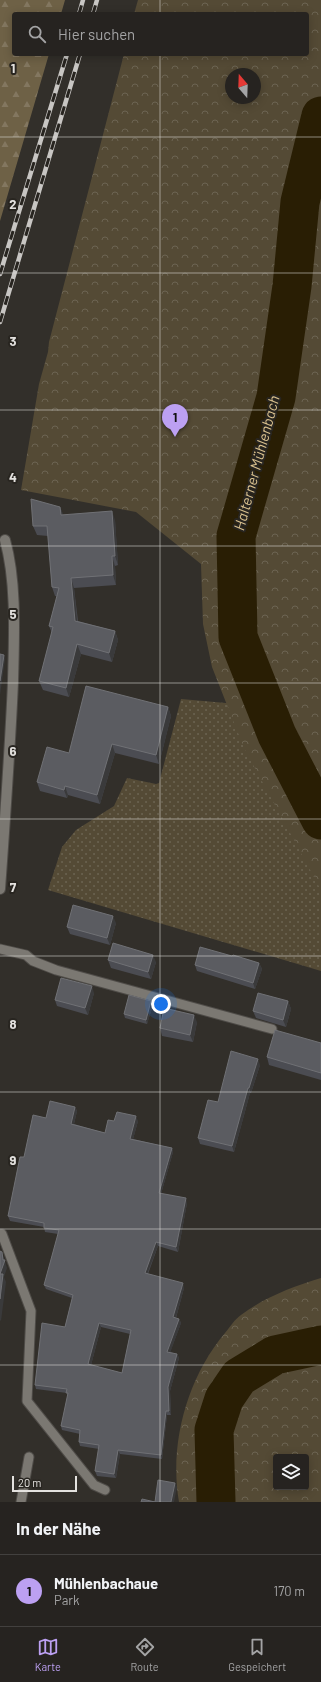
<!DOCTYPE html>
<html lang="de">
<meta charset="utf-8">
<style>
:root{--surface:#262320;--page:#2e2b29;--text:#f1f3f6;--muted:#a4a4a5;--line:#42403e;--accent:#bca0f2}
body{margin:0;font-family:Barlow,sans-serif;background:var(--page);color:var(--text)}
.controls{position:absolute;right:12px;bottom:12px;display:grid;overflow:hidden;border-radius:4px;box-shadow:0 2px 10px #0003}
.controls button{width:36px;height:36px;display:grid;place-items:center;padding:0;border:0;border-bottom:1px solid var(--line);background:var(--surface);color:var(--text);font:20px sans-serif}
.compass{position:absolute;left:225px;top:68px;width:36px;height:36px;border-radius:50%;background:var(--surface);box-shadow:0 2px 10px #0003;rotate:341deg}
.scale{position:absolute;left:12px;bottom:10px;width:65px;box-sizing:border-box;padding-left:4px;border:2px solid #e4e2df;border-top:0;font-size:11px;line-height:14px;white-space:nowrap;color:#e4e2df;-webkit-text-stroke:3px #282520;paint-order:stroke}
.you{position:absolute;left:161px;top:1004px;width:14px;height:14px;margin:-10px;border:3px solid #fff;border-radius:50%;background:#1a73e8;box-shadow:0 0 0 6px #1a73e833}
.badge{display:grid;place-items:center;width:26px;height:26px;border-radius:50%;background:var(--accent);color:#111;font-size:13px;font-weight:700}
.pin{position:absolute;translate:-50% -33px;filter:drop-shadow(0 1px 2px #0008)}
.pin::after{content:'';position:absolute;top:21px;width:14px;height:12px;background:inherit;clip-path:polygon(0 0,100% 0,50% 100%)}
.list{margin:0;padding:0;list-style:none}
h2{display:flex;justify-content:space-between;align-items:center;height:52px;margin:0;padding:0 16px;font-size:17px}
h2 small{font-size:13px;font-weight:400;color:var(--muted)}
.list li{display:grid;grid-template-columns:26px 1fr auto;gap:12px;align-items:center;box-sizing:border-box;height:72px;padding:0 16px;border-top:1px solid var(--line)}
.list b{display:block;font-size:15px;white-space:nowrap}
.list p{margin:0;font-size:13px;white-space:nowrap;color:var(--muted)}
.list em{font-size:13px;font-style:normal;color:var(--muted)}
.icon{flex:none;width:22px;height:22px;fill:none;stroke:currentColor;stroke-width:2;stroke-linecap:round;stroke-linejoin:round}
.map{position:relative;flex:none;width:321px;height:1502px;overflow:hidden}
.search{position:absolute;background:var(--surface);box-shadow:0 2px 10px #0003;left:12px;right:12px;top:12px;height:44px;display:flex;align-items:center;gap:10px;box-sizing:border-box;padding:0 14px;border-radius:4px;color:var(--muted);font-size:15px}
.sheet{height:124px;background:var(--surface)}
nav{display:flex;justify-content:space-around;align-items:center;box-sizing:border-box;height:56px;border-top:1px solid var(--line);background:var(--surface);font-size:11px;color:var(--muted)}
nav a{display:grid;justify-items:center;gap:2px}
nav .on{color:var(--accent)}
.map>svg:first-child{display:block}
</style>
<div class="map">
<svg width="321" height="1502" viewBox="0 0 321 1502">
<defs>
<pattern id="grass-dots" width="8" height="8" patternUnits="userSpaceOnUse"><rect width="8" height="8" fill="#544a35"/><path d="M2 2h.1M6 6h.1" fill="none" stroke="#6c6452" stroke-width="1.8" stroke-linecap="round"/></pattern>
<pattern id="forest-firs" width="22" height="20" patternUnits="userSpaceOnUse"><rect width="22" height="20" fill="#6e6146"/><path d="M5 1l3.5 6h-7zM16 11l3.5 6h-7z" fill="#837760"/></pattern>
<pattern id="park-crowns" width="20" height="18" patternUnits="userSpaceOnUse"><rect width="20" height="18" fill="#544a35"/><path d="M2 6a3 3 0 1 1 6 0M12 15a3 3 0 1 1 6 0" fill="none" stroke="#6c6452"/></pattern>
</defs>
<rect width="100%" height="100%" fill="#322f2a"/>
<polygon fill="url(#grass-dots)" points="181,699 237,704 321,864 321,971 48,890 62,847 76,830 114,806 127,778 156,784 159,783"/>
<polygon fill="url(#forest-firs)" points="0,0 65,0 61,14 14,14 14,54 49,54 0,221"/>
<g fill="url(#park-crowns)" fill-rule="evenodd">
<path d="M138,0H321V890L244,748L212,667L203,624L201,564L136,512L21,490L39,384L48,352L49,342L124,54H307V14H134ZM231,74H255V98H231Z"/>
<path d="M321,1278V1502H179C169,1444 187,1378 225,1333C230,1327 235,1319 241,1315C265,1297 292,1287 321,1278ZM276,1457H306V1487H276Z"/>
</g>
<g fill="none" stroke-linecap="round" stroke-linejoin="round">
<g stroke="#291e04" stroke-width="39">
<polyline points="321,116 300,202 292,286 276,397 236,536 238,637 277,735 321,820"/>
<polyline points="216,1502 214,1430 224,1399 239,1377 275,1355 321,1345"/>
</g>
<g stroke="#4f4c48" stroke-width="11">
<g id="lane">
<polyline points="0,949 26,955 33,961 56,970 272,1029"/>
<polyline points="0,1234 2,1234 31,1311 27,1401 94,1485 105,1490"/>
<polyline points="21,1502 29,1457"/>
</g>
</g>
<g stroke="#4f4c48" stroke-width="12">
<path id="street" d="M0,889C5,820 10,751 13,682C14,638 17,583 5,540"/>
</g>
<use href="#lane" stroke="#7b7872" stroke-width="9"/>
<use href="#street" stroke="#7b7872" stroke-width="10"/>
<g stroke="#c8c6c3" stroke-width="4.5">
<g id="rail">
<polyline points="79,14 83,0"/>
<polyline points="93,14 97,0"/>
<polyline points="0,274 67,54"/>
<polyline points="0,322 80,54"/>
</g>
</g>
<use href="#rail" stroke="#282520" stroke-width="3" stroke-dasharray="9" stroke-linecap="butt"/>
</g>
<g fill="#4b4c52" fill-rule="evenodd">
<polygon points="60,507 63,515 115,520 118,565 115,566 116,585 74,588 78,621 115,631 118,640 112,662 81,654 69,697 43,690 39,681 52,633 49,626 57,596 55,596 52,587 48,536 37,535 33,526"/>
<polygon points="168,707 171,716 159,764 115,753 100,804 68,795 67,798 40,791 37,782 69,753"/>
<polygon points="116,923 110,945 70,934 67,927"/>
<polygon points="232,956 259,963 262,969 255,989 197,971 195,965"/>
<polygon points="108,960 156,962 151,979 111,968"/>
<polygon points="94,993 88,1015 57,1006 55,1000"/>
<polygon points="151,1001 153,1005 147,1024 125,1018 124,1014"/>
<polygon points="288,1001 291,1009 286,1027 256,1018 253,1011"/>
<polygon points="197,1022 193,1042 162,1036 160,1028"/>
<polygon points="321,1043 321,1080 269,1065 267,1057"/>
<polygon points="260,1065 251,1093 250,1093 234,1152 200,1144 198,1138 218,1102"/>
<path d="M75,1107L77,1111L74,1124L105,1133L114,1121H138L133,1139L172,1148L173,1152L161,1194L187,1203L178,1252L158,1246L148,1274L184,1288L176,1318L179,1319L181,1323L170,1352L177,1354L179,1358L170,1391L171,1415H167L162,1459L120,1454L116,1478L97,1476L95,1471L99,1449L80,1446L79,1442L80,1434L62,1430L61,1426L68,1396L67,1393L36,1389L35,1385L65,1327L72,1298L46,1289L44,1285L58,1234L45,1232L44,1227L10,1221L8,1216L24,1157L46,1118ZM101,1327L130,1334L122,1373L91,1365Z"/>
</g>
<g fill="#3a3a3b">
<polygon points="60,507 64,516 61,515"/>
<polygon points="112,511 115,520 118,565 115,556"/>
<polygon points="112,556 115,566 116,585 113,575"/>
<polygon points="71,578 74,588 78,630 75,621"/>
<polygon points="115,631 118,640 112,662 109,653"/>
<polygon points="77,644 81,654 69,697 66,688"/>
<polygon points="4,655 5,659 0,695 0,681"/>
<polygon points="168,707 171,716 159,764 156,755"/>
<polygon points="112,744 115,753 100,804 97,795"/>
<polygon points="65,786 68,795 67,798 64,790"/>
<polygon points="113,916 116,923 110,945 107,938"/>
<polygon points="153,955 156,962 151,979 148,972"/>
<polygon points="259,963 262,969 255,989 253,983"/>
<polygon points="92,986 94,993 88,1015 85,1008"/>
<polygon points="151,1001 153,1005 147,1024 146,1020"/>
<polygon points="288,1001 291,1009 286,1027 283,1020"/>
<polygon points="194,1015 197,1022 193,1042 190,1035"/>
<polygon points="258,1059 260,1065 251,1093 249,1088"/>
<polygon points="248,1088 250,1093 234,1152 232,1146"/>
<polygon points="75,1107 77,1111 73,1128 71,1124"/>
<polygon points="136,1116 138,1121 132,1143 130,1139"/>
<polygon points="172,1148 173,1152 160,1197 159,1193"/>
<polygon points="186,1198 187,1203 178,1252 176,1247"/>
<polygon points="156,1242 158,1246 146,1277 145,1273"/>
<polygon points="2,1252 7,1268 4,1277 6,1282 1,1321 0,1320 0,1274 3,1260"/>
<polygon points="183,1283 184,1288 175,1321 173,1317"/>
<polygon points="179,1319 181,1323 169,1356 167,1352"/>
<polygon points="99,1323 101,1327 90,1369 88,1364"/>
<polygon points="177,1354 179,1358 170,1391 171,1415 169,1411 168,1387"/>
<polygon points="166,1411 167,1415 162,1459 161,1455"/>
<polygon points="118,1450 120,1454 116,1478 114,1474"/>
<polygon points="175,1483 177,1487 174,1502 171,1502"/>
</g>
<g fill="#5b5c61" stroke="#707175" fill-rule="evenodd">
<polygon points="31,499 60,507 61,515 112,511 115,556 112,556 113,575 71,578 75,621 115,631 109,653 77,644 66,688 39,681 53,627 49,626 59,588 52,587 47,526 33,526"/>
<polygon points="0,654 4,655 0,681"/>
<polygon points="86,686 168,707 156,755 112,744 97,795 65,786 64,790 37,782 47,747 69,753"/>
<polygon points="73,905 113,916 107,938 67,927"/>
<polygon points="113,943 153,955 148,972 108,960"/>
<polygon points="200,947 232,956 233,955 259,963 253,983 195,965"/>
<polygon points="61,978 92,986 85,1008 55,1000"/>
<polygon points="258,993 288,1001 283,1020 253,1011"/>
<polygon points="129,995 151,1001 146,1020 124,1014"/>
<polygon points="164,1008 194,1015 190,1035 160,1028"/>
<polygon points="275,1030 321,1043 321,1073 267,1057"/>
<polygon points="231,1051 258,1059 249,1088 248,1088 232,1146 198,1138 208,1100 218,1102"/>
<path d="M50,1101L75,1107L71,1124L105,1133L108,1120L114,1121L117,1112L136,1116L130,1139L172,1148L159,1193L186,1198L176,1247L156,1242L145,1273L183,1283L173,1317L179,1319L167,1352L177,1354L168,1387L169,1411H166L161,1455L118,1450L114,1474L95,1471L99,1445L79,1442L80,1430L61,1426L68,1393H66L67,1389L35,1385L42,1323L65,1327L73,1295L44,1285L59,1230L44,1228V1223L8,1216L20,1157H24L33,1115L46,1118ZM99,1323L131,1330L122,1373L88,1364Z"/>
<polygon points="0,1251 2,1252 3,1260 5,1260 0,1274 3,1274 0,1299"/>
<polygon points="158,1480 175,1483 171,1502 141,1502 142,1499 155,1502"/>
</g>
<path fill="none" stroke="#e4e2df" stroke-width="1" stroke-opacity="0.55" d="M160,0V14M160,54V1502M0,137H321M0,273H321M0,410H321M0,546H321M0,683H321M0,819H321M0,956H321M0,1092H321M0,1229H321M0,1365H321"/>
<g text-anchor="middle" stroke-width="4" stroke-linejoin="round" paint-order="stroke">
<g font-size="15" font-style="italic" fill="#dbc28f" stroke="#282520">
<text transform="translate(257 463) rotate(-75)" y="5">Halterner Mühlenbach</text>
</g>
</g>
<g font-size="13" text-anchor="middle" font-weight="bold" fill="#e4e2df" stroke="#282520" stroke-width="4" stroke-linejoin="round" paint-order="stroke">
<text x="13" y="73">1</text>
<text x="13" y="209">2</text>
<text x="13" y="346">3</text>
<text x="13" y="482">4</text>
<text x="13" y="619">5</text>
<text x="13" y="756">6</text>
<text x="13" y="892">7</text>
<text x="13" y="1029">8</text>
<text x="13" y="1165">9</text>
</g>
</svg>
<div class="controls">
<button><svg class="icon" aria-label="layers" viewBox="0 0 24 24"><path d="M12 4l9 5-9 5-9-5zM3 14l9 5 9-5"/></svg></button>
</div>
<svg class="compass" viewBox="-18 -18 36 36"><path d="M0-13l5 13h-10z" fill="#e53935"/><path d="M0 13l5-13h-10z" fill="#a4a4a5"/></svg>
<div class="scale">20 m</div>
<div class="you"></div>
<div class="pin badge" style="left:175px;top:437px">1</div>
<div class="search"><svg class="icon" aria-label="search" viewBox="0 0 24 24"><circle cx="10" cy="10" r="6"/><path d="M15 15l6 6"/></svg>Hier suchen</div>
</div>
<section class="sheet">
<h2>In der Nähe<small></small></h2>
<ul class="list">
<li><span class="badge">1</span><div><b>Mühlenbachaue</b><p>Park</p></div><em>170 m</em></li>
</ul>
</section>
<nav>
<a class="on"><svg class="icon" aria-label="map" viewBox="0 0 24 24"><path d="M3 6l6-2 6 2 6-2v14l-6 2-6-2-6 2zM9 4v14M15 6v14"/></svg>Karte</a>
<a><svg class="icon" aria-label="directions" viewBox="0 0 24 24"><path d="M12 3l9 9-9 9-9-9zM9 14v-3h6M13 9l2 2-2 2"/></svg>Route</a>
<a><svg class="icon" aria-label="saved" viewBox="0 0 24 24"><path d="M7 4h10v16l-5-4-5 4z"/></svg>Gespeichert</a>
</nav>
